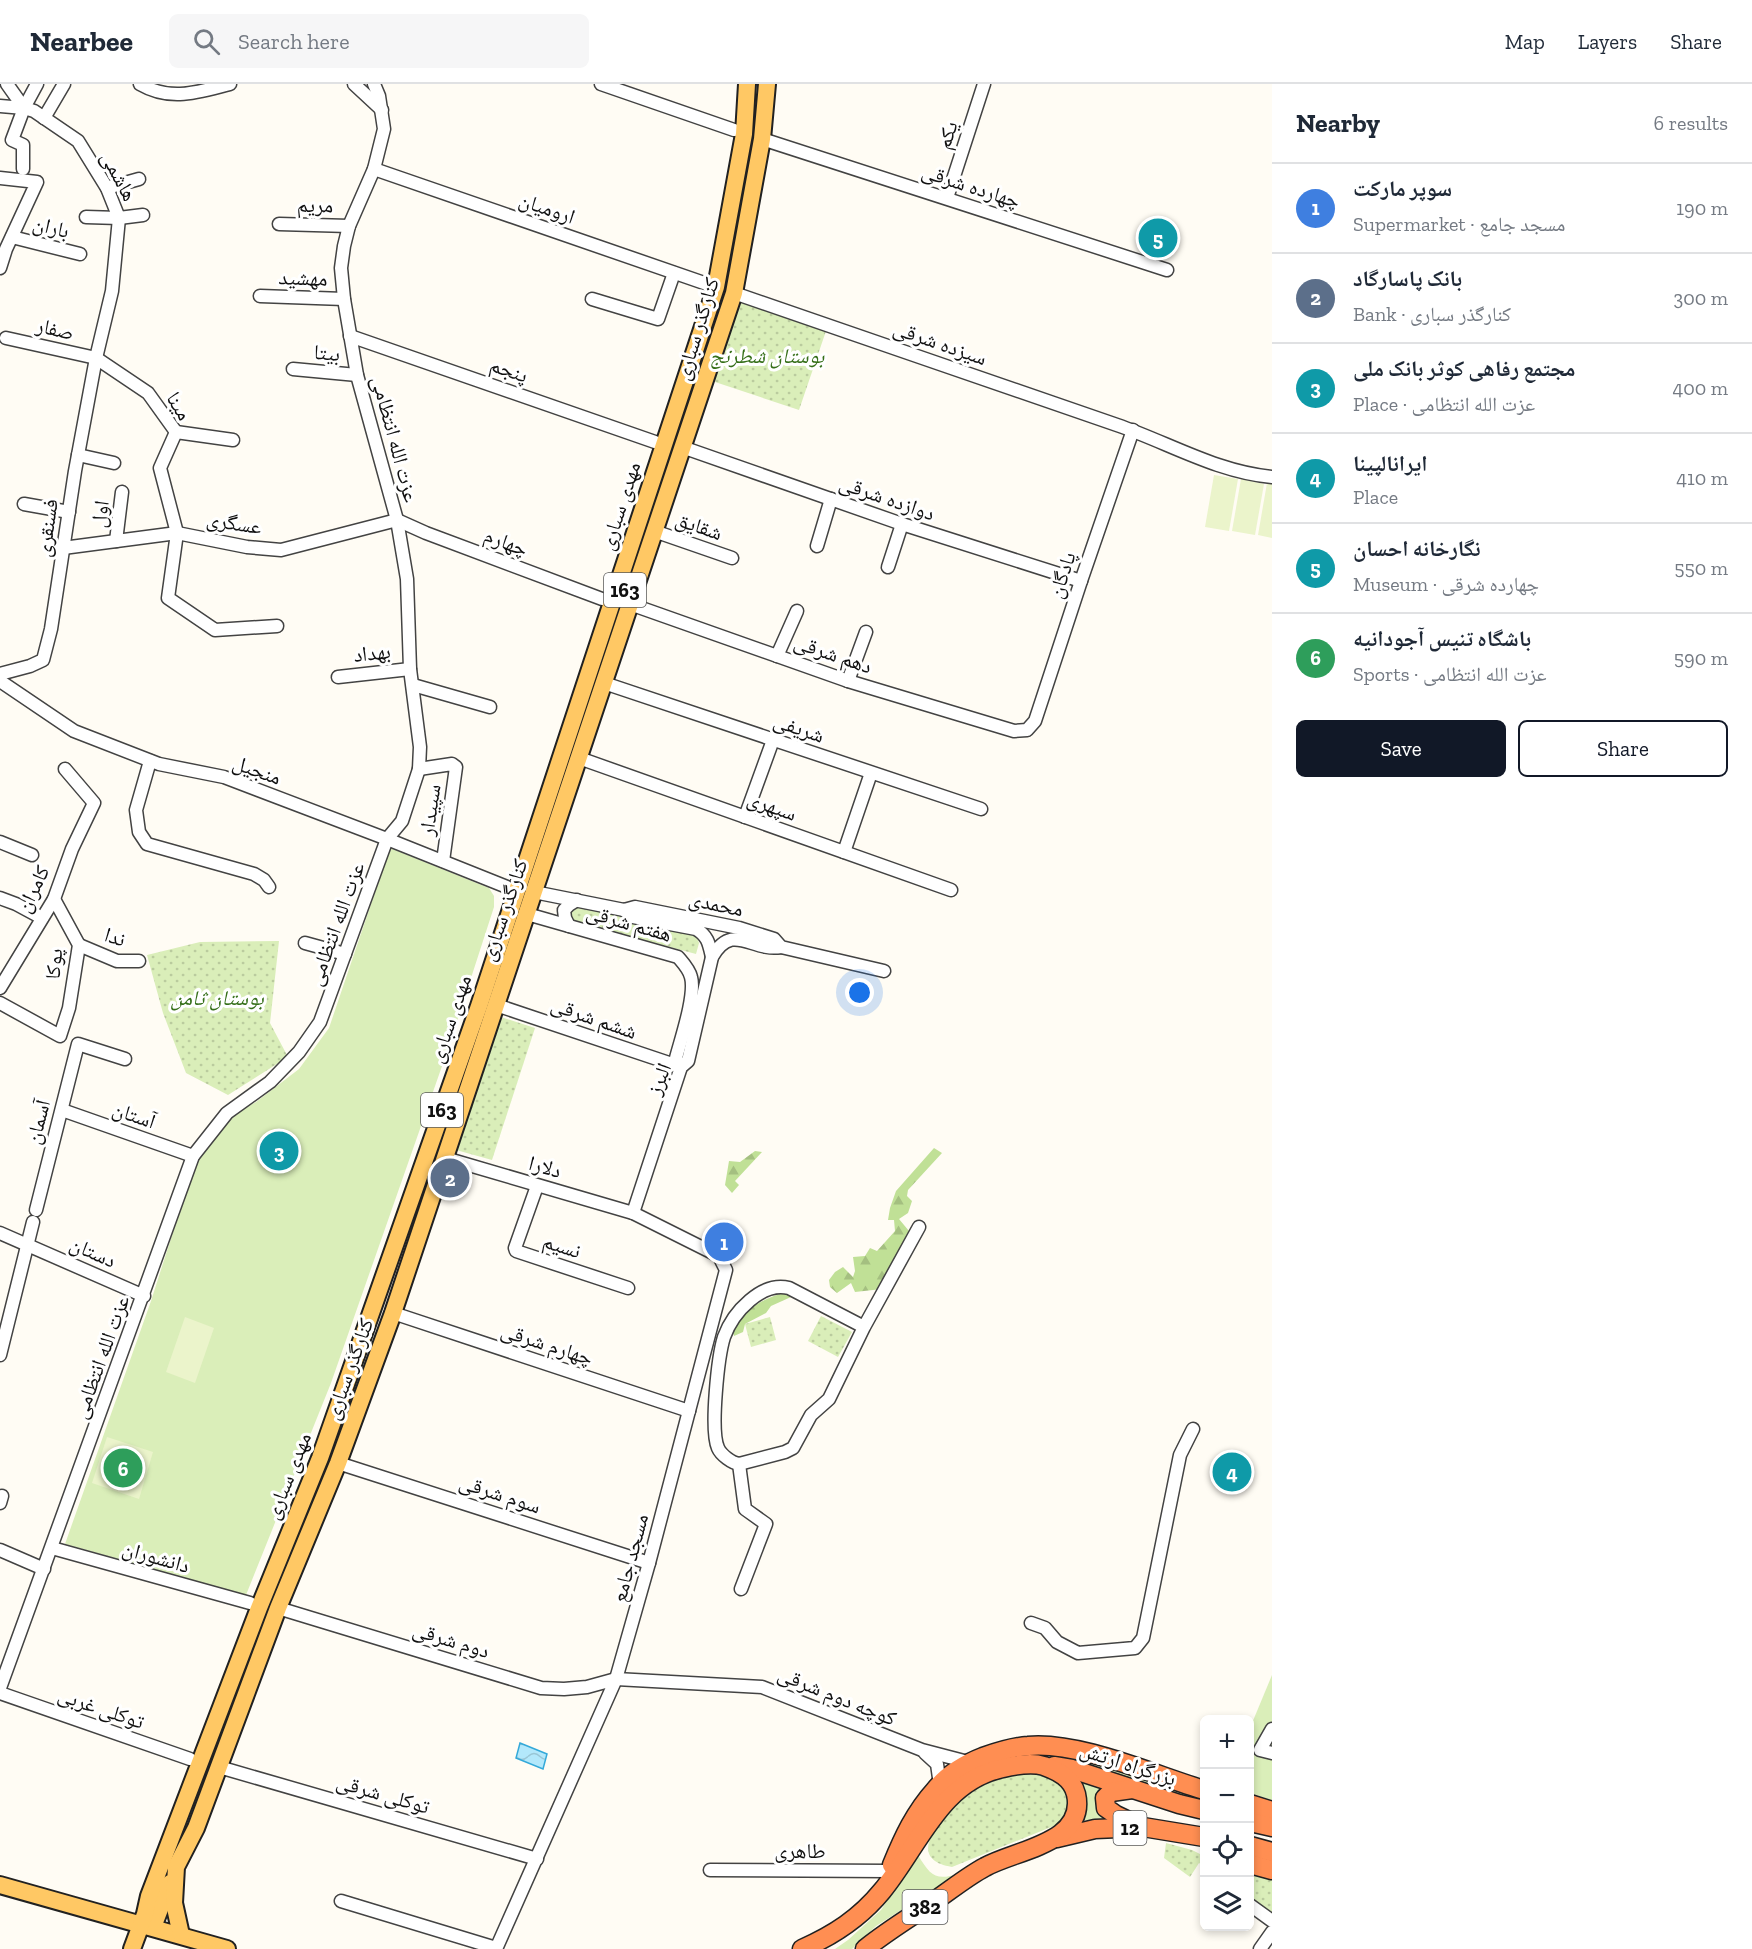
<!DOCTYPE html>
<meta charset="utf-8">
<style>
:root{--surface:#fff;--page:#f6f6f7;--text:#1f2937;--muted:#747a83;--line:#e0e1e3;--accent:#111827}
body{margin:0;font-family:"Zilla Slab","Noto Naskh Arabic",serif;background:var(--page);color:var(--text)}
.controls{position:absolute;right:18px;bottom:18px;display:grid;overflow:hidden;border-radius:9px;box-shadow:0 3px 9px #0003}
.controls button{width:54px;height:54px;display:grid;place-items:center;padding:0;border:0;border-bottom:2px solid var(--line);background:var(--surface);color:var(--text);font:30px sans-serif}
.you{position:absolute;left:860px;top:909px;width:21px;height:21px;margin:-15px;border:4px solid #fff;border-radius:50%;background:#1a73e8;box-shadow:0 0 0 9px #1a73e833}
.badge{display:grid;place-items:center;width:39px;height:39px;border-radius:50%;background:var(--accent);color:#fff;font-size:20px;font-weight:700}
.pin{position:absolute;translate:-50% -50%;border:3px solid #fff;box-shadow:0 2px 6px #0006}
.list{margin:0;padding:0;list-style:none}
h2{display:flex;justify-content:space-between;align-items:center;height:78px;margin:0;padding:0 24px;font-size:26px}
h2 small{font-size:20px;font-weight:400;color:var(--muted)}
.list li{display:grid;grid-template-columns:39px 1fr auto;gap:18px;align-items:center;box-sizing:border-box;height:90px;padding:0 24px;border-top:2px solid var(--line)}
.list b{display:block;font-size:22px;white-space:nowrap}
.list p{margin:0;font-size:20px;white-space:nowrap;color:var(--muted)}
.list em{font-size:20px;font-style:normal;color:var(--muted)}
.actions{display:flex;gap:12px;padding:18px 24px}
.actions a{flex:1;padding:14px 0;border:2px solid var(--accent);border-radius:9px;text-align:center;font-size:21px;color:var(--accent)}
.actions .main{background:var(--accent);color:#fff}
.icon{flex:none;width:33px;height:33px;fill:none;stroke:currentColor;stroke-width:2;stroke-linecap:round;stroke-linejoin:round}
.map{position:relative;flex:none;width:1272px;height:1865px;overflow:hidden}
header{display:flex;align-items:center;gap:36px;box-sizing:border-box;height:84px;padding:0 30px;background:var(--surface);border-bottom:2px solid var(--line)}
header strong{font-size:28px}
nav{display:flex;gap:33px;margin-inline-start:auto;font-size:21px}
.search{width:420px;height:54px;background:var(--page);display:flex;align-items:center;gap:15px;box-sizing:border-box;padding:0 21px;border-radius:9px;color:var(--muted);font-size:22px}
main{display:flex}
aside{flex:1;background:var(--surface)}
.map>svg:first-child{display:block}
</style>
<header>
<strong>Nearbee</strong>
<div class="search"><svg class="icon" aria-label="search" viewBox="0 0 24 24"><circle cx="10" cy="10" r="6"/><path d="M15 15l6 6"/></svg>Search here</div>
<nav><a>Map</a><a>Layers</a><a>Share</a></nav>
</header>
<main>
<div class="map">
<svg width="1272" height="1865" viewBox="0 0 1272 1865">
<defs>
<pattern id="grass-dots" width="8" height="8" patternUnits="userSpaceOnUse" patternTransform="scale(1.5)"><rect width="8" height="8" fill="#daeeb9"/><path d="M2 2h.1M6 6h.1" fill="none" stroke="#bacb9e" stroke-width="1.8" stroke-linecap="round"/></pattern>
<pattern id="forest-firs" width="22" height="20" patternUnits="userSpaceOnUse" patternTransform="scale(1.5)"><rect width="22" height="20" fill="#c0e096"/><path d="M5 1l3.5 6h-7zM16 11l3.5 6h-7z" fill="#a4bf80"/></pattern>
<pattern id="water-waves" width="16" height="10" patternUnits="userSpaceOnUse" patternTransform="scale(1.5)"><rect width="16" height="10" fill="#b3e8fb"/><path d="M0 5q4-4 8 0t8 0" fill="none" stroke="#99c6d6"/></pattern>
</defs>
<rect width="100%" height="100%" fill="#fffcf4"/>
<g fill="url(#grass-dots)">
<polygon points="735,217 826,247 799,326 709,296"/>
<polygon points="577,822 696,851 699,859 696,870 573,837 570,832 572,826"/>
<polygon points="279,857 270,939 288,973 228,1011 186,989 163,929 147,871 200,858"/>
<polygon points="501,933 535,944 492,1076 456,1066"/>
<polygon points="821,1232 852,1248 838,1273 808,1257"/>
<polygon points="770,1233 776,1256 751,1263 745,1240"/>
<path d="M1026,1690C1043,1691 1069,1695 1070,1717C1070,1724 1064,1733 1061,1739L952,1783C895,1774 955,1719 977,1705C992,1696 1009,1692 1026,1690Z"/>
<polygon points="1166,1759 1192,1766 1204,1772 1204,1782 1199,1779 1190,1793 1164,1774"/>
<polygon points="1250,1789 1272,1795 1272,1829 1250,1814"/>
</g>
<g fill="url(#forest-firs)">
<polygon points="934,1064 942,1069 908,1106 907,1112 912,1117 908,1129 899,1135 909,1147 909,1155 882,1205 855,1208 851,1199 837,1209 830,1203 829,1196 835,1188 843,1183 853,1193 855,1187 853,1173 865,1172 870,1164 877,1167 895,1147 894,1136 888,1136 890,1124 896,1107"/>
<polygon points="755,1067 762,1068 735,1097 739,1101 732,1109 725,1101 729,1077 740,1078"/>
<path d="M787,1208L791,1213L771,1222L766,1229L745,1240L743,1248L734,1252L732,1243C750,1223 761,1215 787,1208Z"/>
</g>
<g fill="#daeeb9">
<polygon points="390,764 489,804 494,812 494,823 448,965 331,1299 246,1511 65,1460 151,1217 197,1073 227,1034 256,1018 299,985 329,944"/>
<polygon points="1272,1591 1272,1716 1250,1709 1250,1644"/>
<path d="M1036,1665L1076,1669L1204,1711V1718C1188,1713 1172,1710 1156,1704C1078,1678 1005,1639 937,1713C920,1732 910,1757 896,1778C925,1706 955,1671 1036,1665Z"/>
<polygon points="1078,1694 1109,1703 1111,1733 1080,1737"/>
<path d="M918,1771C930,1791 935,1797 958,1790L876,1842L852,1865H835L848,1856L881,1826Z"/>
</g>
<g fill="#ebf4cb">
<polygon points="1214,391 1238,395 1229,447 1205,443"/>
<polygon points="1241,395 1264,400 1255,451 1232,447"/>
<polygon points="1267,399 1272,400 1272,454 1258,451"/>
<polygon points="185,1233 214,1244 195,1299 166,1288"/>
<polygon points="107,1353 153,1368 139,1415 92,1399"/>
</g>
<polygon fill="url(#water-waves)" stroke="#34a9d9" stroke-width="1.5" points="520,1659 547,1670 543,1685 516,1674"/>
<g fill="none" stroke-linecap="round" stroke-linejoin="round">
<g stroke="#434343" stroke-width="15">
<g id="minor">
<path d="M140,0C171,18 198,8 230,0"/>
<polyline points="354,0 382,26"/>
<polyline points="601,0 734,46"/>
<polyline points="0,22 24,24"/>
<polyline points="44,34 64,0"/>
<polyline points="762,55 1167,186"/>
<polyline points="23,85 23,61 12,56 24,24 37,0"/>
<polyline points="374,85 707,200"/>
<polyline points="0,94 37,98 6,165 0,184"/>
<polyline points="107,104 139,95"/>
<polyline points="947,114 984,0"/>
<polyline points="86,133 119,134 143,131"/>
<polyline points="279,140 349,142"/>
<polyline points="12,153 80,170"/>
<path d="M734,209C862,253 989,297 1117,341C1169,359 1217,388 1272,393"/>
<polyline points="260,212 344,215"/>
<polyline points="592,215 658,235 674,189"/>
<polyline points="350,252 655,358"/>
<polyline points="6,254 96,274 148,309 176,348 160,384 177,449 168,514 215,546 277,542"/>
<polyline points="293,285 357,291"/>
<polyline points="176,348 233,356"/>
<polyline points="682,363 902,440 1081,497"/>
<polyline points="78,371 114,379"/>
<polyline points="24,420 69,428"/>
<polyline points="654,447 732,474"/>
<polyline points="116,457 122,408"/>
<polyline points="817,462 831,415"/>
<polyline points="63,464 177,449 247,463 281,466 397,436 426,449 602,515"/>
<polyline points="888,483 902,440"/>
<polyline points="630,520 848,597 1014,647 1027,646 1035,637 1081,497 1133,346"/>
<polyline points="777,572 797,527"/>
<polyline points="0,590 30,582 43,576 51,545 75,387 96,274 112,207 119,134 107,104 78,57 34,27 24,24 7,0"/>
<polyline points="338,593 410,585"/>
<polyline points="0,597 74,647 159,680 224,693 387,755 507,803"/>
<polyline points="848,597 866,548"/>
<polyline points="604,599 981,725"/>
<polyline points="413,601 490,623"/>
<polyline points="579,674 951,806"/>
<polyline points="150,677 136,726 139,748 147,760 254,790 264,796 269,803"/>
<polyline points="419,685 452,680 456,683 443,777"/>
<polyline points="745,733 773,656"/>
<polyline points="0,758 32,771"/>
<polyline points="844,768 871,689"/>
<polyline points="534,808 624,826 635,823 739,844 774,855 781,863 884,887"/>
<polyline points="0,814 16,820 42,834"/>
<path d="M624,826L633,833L696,845C708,852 709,860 712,873"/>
<path d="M527,830L678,873C683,879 689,885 691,893C696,911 681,955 676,974L681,983"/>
<polyline points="569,842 565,834 564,826 569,821 577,816"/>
<polyline points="305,859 345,870"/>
<polyline points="79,861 117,877 139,877"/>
<polyline points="0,904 54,815 72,765 94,719 65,685"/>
<polyline points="0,919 60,952 69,924 79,861 54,815"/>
<polyline points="496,921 681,983"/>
<polyline points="62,1026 193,1072"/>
<polyline points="445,1074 633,1129 719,1172 726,1186 649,1479 616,1595 496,1865"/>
<polyline points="537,1102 515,1164 516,1167 628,1204"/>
<polyline points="36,1126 78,960 125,975"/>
<path d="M633,1129L681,983L688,977L712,873C733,837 751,868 781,863"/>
<polyline points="0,1149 144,1212"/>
<polyline points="393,1229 689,1327"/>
<path d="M864,1243L789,1204C762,1197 733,1228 724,1253C718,1272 710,1346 718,1364C721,1371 732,1379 739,1380L785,1368L793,1364L811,1331L829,1315L864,1243L919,1143"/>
<polyline points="0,1271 33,1138"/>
<polyline points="338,1379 649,1479"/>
<polyline points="739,1380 745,1425 766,1440 741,1505"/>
<polyline points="0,1419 2,1412"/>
<polyline points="52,1464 250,1519"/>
<polyline points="0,1466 44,1485"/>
<polyline points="278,1524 541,1604 564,1605 587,1603 616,1595 762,1603 922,1666 968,1678"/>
<polyline points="1031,1539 1045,1544 1057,1558 1078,1569 1135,1564 1143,1554 1180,1371 1193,1345"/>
<polyline points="0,1604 193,1072 227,1029 270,998 299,968 320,938 387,755 402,737 419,685 420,663 410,585 407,495 397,436 357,291 344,215 341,184 344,162 349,142 374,85 384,45 379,12 374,0"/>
<polyline points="0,1609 190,1675"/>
<polyline points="1272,1645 1260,1666 1272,1669"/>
<polyline points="925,1669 937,1680 940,1701"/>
<polyline points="219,1683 537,1775"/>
<polyline points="710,1786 889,1787"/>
<polyline points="341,1817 496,1864"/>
<polyline points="1250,1821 1272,1837"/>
<polyline points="1260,1865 1272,1848"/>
</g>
</g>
<g stroke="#212121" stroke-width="20">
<g id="major">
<polyline points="0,1801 227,1865"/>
<polyline points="153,1843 170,1799"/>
<polyline points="181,1851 174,1819 176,1783 196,1744 278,1524 338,1379 393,1229 734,209 762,55 767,0"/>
<polyline points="132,1865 145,1830 149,1812 259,1524 320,1374 479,922 716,203 744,50 747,0"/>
</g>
</g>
<g stroke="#212121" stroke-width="21">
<g id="highway">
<polyline points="1054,1682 1072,1685 1179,1720 1204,1726"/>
<polyline points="1132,1705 1111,1708 1105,1714 1106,1724 1116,1731 1139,1742"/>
<polyline points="1250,1720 1272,1727"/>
<polyline points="1250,1738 1272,1743"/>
<polyline points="1057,1754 1095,1745 1143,1743 1204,1753"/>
<polyline points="1250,1762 1272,1768"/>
<polyline points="1250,1780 1272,1786"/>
<path d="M892,1781C903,1754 915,1728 935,1706C948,1690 965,1680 983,1673C997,1668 1013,1663 1028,1662C1079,1657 1154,1691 1204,1706"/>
<path d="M802,1865C834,1851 860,1834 882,1807C919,1762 940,1697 1003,1684C1016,1681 1031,1678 1044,1682C1058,1687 1072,1694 1076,1710C1087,1759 1015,1766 985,1783C968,1792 952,1805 936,1816C912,1832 887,1847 865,1865"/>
</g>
</g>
<use href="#minor" stroke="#fff" stroke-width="12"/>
<use href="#major" stroke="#ffc864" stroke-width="16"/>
<use href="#highway" stroke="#ff8e52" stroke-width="18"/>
</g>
<g text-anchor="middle" stroke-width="6" stroke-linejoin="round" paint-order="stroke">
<g fill="#fff" stroke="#585858" stroke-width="1.5">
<rect x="604" y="489" width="42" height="34" rx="4.5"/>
<rect x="421" y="1009" width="42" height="34" rx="4.5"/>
<rect x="1113.5" y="1727" width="33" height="34" rx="4.5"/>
<rect x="902.5" y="1806" width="45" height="34" rx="4.5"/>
</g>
<g font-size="20" font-weight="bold" fill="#101010">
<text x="625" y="513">163</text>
<text x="442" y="1033">163</text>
<text x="1130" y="1751">12</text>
<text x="925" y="1830">382</text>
</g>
<g font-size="21" fill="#101010" stroke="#fff">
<text transform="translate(947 51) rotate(-72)" y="7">یکم</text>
<text transform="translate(119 92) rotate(62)" y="7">هاشمی</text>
<text transform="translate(971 102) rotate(18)" y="7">چهارده شرقی</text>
<text transform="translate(315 121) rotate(1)" y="7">مریم</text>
<text transform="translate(547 124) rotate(19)" y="7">ارومیان</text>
<text transform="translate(51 143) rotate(14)" y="7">باران</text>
<text transform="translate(303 194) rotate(2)" y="7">مهشید</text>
<text transform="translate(55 245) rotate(13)" y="7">صفار</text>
<text transform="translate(697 245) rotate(-73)" y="7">کنارگذر سباری</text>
<text transform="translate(940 259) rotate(19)" y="7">سیزده شرقی</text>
<text transform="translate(327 269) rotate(5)" y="7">بیتا</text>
<text transform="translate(509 286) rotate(19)" y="7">پنجم</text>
<text transform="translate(179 322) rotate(59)" y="7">مینا</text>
<text transform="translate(395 355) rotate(75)" y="7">عزت الله انتظامی</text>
<text transform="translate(887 414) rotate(19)" y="7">دوازده شرقی</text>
<text transform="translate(620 422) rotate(-72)" y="7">مهدی سباری</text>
<text transform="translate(100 430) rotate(-82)" y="7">اول</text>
<text transform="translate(234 439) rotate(9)" y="7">عسگری</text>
<text transform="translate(699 442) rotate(19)" y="7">شقایق</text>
<text transform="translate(47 444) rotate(-82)" y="7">فسنقری</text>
<text transform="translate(506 458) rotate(21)" y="7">چهارم</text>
<text transform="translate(1062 491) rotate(-72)" y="7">پادگان</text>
<text transform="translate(372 569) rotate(-6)" y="7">بهداد</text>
<text transform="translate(833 570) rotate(19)" y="7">دهم شرقی</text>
<text transform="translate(799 644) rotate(19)" y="7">شریفی</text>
<text transform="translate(257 686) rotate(20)" y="7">منجیل</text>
<text transform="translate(772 722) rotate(20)" y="7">سپهری</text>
<text transform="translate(430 726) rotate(-82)" y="7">سپیدار</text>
<text transform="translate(33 805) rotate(-64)" y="7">کامران</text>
<text transform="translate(716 820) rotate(12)" y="7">محمدی</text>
<text transform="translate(504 826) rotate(-71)" y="7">کنارگذر سباری</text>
<text transform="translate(629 839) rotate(16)" y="7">هفتم شرقی</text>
<text transform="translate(336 840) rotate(-70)" y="7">عزت الله انتظامی</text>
<text transform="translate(115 853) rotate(18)" y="7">ندا</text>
<text transform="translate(54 880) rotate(-85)" y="7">پوکا</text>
<text transform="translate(594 934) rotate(19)" y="7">ششم شرقی</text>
<text transform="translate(450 935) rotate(-71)" y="7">مهدی سباری</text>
<text transform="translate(659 995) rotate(-68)" y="7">البرز</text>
<text transform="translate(134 1031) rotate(19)" y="7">آستان</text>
<text transform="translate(38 1038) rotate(-76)" y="7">آسمان</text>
<text transform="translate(545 1083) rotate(16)" y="7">دلارا</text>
<text transform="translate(562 1162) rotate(18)" y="7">نسیم</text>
<text transform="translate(93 1168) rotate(24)" y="7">دستان</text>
<text transform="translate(547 1260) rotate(18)" y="7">چهارم شرقی</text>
<text transform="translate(101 1273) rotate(-70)" y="7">عزت الله انتظامی</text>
<text transform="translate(349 1285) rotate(-70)" y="7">کنارگذر سباری</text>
<text transform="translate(288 1392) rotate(-68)" y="7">مهدی سباری</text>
<text transform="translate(500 1410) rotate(18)" y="7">سوم شرقی</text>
<text transform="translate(156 1473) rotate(16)" y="7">دانشوران</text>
<text transform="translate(630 1474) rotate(-75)" y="7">مسجد جامع</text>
<text transform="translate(451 1556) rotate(17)" y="7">دوم شرقی</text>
<text transform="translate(837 1612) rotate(22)" y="7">کوچه دوم شرقی</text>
<text transform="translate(101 1624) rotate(19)" y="7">توکلی غربی</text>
<text transform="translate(1128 1680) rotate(18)" y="7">بزرگراه ارتش</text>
<text transform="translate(383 1710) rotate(16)" y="7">توکلی شرقی</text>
<text x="800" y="1774">طاهری</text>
</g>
<g font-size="21" font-style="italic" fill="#356f19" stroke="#fff">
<text x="767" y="279">بوستان شطرنج</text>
<text x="217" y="921">بوستان ثامن</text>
</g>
</g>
</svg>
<div class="controls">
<button>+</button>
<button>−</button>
<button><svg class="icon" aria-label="locate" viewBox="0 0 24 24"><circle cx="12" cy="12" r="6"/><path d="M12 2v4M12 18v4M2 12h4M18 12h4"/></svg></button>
<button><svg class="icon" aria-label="layers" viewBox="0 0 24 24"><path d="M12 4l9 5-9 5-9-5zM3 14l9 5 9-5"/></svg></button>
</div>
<div class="you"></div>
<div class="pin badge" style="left:724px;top:1158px;background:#3f7fe0">1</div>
<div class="pin badge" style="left:450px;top:1094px;background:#5c6f8a">2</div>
<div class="pin badge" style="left:279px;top:1067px;background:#0f9aa8">3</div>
<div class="pin badge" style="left:1232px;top:1388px;background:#0f9aa8">4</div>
<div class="pin badge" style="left:1158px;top:154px;background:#0f9aa8">5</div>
<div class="pin badge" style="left:123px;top:1384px;background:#2e9e5b">6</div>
</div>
<aside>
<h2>Nearby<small>6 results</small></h2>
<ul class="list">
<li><span class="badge" style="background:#3f7fe0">1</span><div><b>سوپر مارکت</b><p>Supermarket · مسجد جامع</p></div><em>190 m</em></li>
<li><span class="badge" style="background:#5c6f8a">2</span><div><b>بانک پاسارگاد</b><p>Bank · کنارگذر سباری</p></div><em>300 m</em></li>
<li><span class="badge" style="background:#0f9aa8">3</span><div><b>مجتمع رفاهی کوثر بانک ملی</b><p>Place · عزت الله انتظامی</p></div><em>400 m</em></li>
<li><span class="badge" style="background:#0f9aa8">4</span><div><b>ایرانالپینا</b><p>Place</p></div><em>410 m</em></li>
<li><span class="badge" style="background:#0f9aa8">5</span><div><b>نگارخانه احسان</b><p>Museum · چهارده شرقی</p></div><em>550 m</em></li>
<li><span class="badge" style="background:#2e9e5b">6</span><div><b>باشگاه تنیس آجودانیه</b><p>Sports · عزت الله انتظامی</p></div><em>590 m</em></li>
</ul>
<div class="actions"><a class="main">Save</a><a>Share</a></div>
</aside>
</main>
